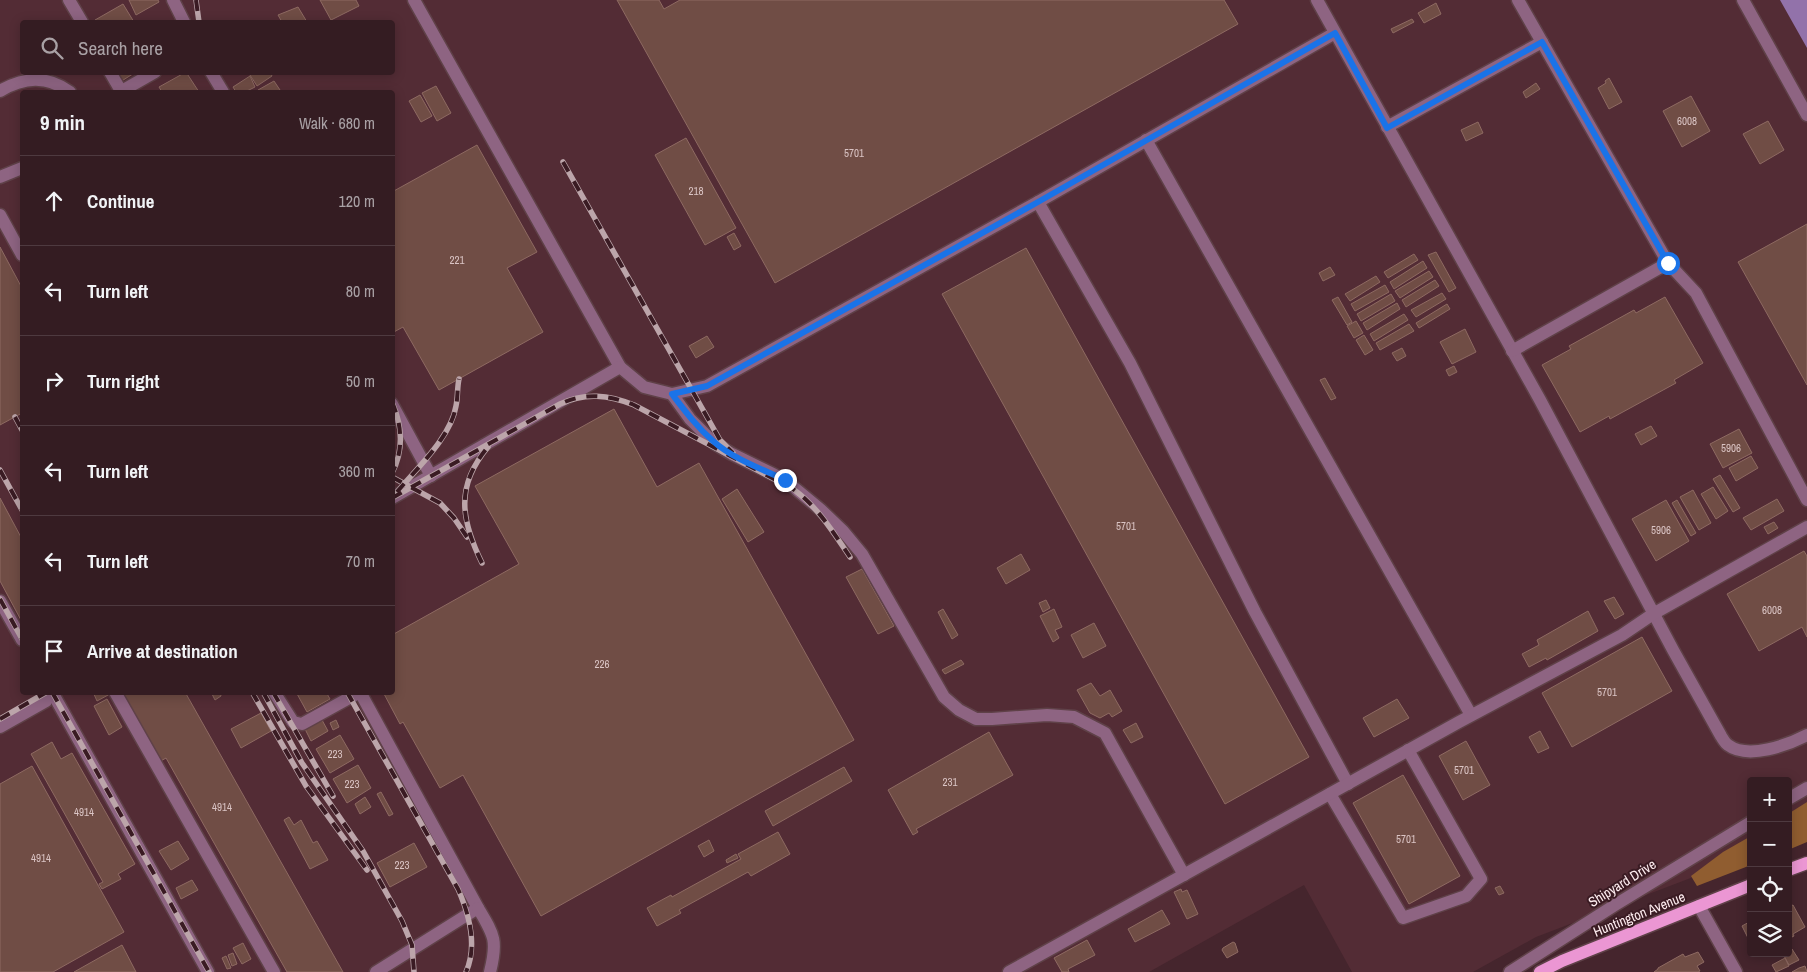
<!DOCTYPE html>
<meta charset="utf-8">
<style>
:root{--surface:#341c22;--page:#3f292f;--text:#f1f3f6;--muted:#a9a1a5;--line:#4e3a40}
body{margin:0;font-family:"Archivo Narrow",sans-serif;background:var(--page);color:var(--text)}
.controls{position:absolute;right:15px;bottom:15px;display:grid;overflow:hidden;border-radius:5px;box-shadow:0 2px 12px #0003}
.controls button{width:45px;height:45px;display:grid;place-items:center;padding:0;border:0;border-bottom:1px solid var(--line);background:var(--surface);color:var(--text);font:25px sans-serif}
.stop{position:absolute;width:15px;height:15px;margin:-11px;border:4px solid #1a73e8;border-radius:50%;background:#fff}
.stop.end{background:#1a73e8;border-color:#fff;box-shadow:0 1px 5px #0008}
.list{margin:0;padding:0;list-style:none}
h2{display:flex;justify-content:space-between;align-items:center;height:65px;margin:0;padding:0 20px;font-size:21px}
h2 small{font-size:16px;font-weight:400;color:var(--muted)}
.list li{display:grid;grid-template-columns:32px 1fr auto;gap:15px;align-items:center;box-sizing:border-box;height:90px;padding:0 20px;border-top:1px solid var(--line)}
.list b{display:block;font-size:19px;white-space:nowrap}
.list em{font-size:16px;font-style:normal;color:var(--muted)}
.icon{flex:none;width:28px;height:28px;fill:none;stroke:currentColor;stroke-width:2;stroke-linecap:round;stroke-linejoin:round}
.map{position:relative;flex:none;width:1807px;height:972px;overflow:hidden}
.search{position:absolute;background:var(--surface);box-shadow:0 2px 12px #0003;left:20px;top:20px;width:375px;height:55px;display:flex;align-items:center;gap:12px;box-sizing:border-box;padding:0 18px;border-radius:5px;color:var(--muted);font-size:19px}
.panel{position:absolute;background:var(--surface);box-shadow:0 2px 12px #0003;left:20px;top:90px;width:375px;height:605px;border-radius:5px}
.map>svg:first-child{display:block}
</style>
<div class="map">
<svg width="1807" height="972" viewBox="0 0 1807 972">
<rect width="100%" height="100%" fill="#45252d"/>
<path fill="#532c35" fill-rule="evenodd" d="M0,0H1807V833L1788,840V781H1751V855L1536,937L1473,972H1352L1304,885L1149,972H0ZM22,22H392V72H22ZM22,92H392V692H22Z"/>
<g fill="#905d30">
<polygon points="1807,802 1807,842 1788,850 1788,814"/>
<polygon points="1751,836 1751,865 1697,886 1691,876 1723,852"/>
</g>
<polygon fill="#9272aa" points="1780,0 1807,0 1807,48"/>
<g fill="#704d45" stroke="#8e6a62">
<polygon points="129,0 158,0 159,2 136,15"/>
<polygon points="320,0 356,0 359,6 331,20"/>
<polygon points="617,0 659,0 664,9 680,0 1224,0 1238,24 775,283"/>
<polygon points="1436,3 1441,14 1424,23 1418,13"/>
<polygon points="123,4 134,22 97,22 95,20"/>
<polygon points="298,7 307,22 282,22 278,15"/>
<polygon points="1412,19 1414,22 1393,33 1391,29"/>
<polygon points="115,72 136,72 120,82"/>
<polygon points="186,72 199,92 162,92 159,87"/>
<polygon points="255,72 270,72 272,76 257,86 250,75"/>
<polygon points="250,76 255,87 245,92 236,92 233,87"/>
<polygon points="1609,78 1622,102 1609,109 1598,88 1606,83 1605,81"/>
<polygon points="274,81 280,90 276,92 260,92 258,90"/>
<polygon points="1536,83 1540,89 1526,98 1523,92"/>
<polygon points="436,86 451,113 437,121 422,93"/>
<polygon points="420,95 432,116 421,122 409,101"/>
<polygon points="1691,96 1710,131 1682,147 1663,111"/>
<polygon points="1768,121 1784,150 1760,164 1743,134"/>
<polygon points="1478,122 1483,133 1466,141 1461,130"/>
<polygon points="686,138 736,228 705,245 655,155"/>
<polygon points="477,145 537,252 507,268 543,332 439,390 403,327 392,333 392,192"/>
<polygon points="1807,224 1807,385 1738,262"/>
<polygon points="734,233 741,246 734,250 727,237"/>
<polygon points="0,247 22,288 22,413 0,425"/>
<polygon points="1026,248 1309,757 1225,804 942,294"/>
<polygon points="1436,252 1456,288 1449,292 1428,255"/>
<polygon points="1414,254 1418,260 1388,278 1384,272"/>
<polygon points="1423,261 1427,268 1394,289 1390,282"/>
<polygon points="1330,267 1335,275 1323,281 1319,273"/>
<polygon points="1429,271 1433,277 1400,298 1395,291"/>
<polygon points="1376,276 1380,282 1350,301 1345,294"/>
<polygon points="1435,280 1439,286 1406,307 1402,300"/>
<polygon points="1385,285 1389,292 1355,311 1351,304"/>
<polygon points="1442,293 1446,299 1416,317 1411,310"/>
<polygon points="1391,294 1395,301 1361,321 1357,314"/>
<polygon points="1338,297 1352,322 1347,325 1332,300"/>
<polygon points="1665,297 1703,363 1674,380 1676,383 1610,419 1609,416 1580,432 1542,365 1571,349 1569,346 1634,310 1636,313"/>
<polygon points="1397,303 1400,309 1367,330 1363,323"/>
<polygon points="1447,304 1450,309 1419,328 1416,323"/>
<polygon points="1404,314 1408,320 1374,341 1370,334"/>
<polygon points="1356,321 1363,333 1354,338 1347,326"/>
<polygon points="1409,324 1414,331 1380,350 1376,343"/>
<polygon points="1465,329 1476,352 1452,364 1440,342"/>
<polygon points="1364,335 1373,350 1365,355 1356,340"/>
<polygon points="707,336 714,347 696,358 689,346"/>
<polygon points="1402,348 1406,356 1397,361 1392,353"/>
<polygon points="1454,366 1457,372 1449,376 1446,370"/>
<polygon points="1325,378 1336,398 1331,400 1320,380"/>
<polygon points="614,409 657,487 699,463 854,740 541,916 463,775 440,788 403,722 400,724 383,692 392,692 392,635 519,564 475,486"/>
<polygon points="1651,426 1657,436 1641,445 1635,434"/>
<polygon points="1739,429 1752,453 1723,468 1710,444"/>
<polygon points="1751,456 1758,468 1736,481 1729,468"/>
<polygon points="1720,475 1740,508 1733,512 1713,479"/>
<polygon points="1713,487 1728,511 1716,519 1701,494"/>
<polygon points="737,489 764,532 748,542 722,499"/>
<polygon points="1693,490 1711,523 1699,530 1680,497"/>
<polygon points="0,498 22,539 22,622 0,581"/>
<polygon points="1777,499 1784,511 1751,530 1743,518"/>
<polygon points="1666,500 1689,541 1656,561 1632,519"/>
<polygon points="1677,500 1696,533 1691,536 1672,503"/>
<polygon points="1774,522 1778,528 1768,534 1764,527"/>
<polygon points="1804,551 1807,556 1807,637 1802,627 1759,651 1727,594"/>
<polygon points="1021,554 1030,570 1006,584 997,568"/>
<polygon points="862,569 894,626 878,634 846,577"/>
<polygon points="1614,597 1624,614 1615,619 1604,601"/>
<polygon points="1046,600 1050,608 1043,612 1039,603"/>
<polygon points="943,609 958,635 952,639 938,612"/>
<polygon points="1054,609 1062,627 1055,630 1059,638 1053,642 1040,616"/>
<polygon points="1588,611 1598,631 1547,660 1546,658 1529,667 1522,654 1539,645 1537,640"/>
<polygon points="1094,623 1106,646 1083,658 1071,635"/>
<polygon points="1642,637 1672,691 1572,747 1542,693"/>
<polygon points="961,660 964,664 945,674 942,670"/>
<polygon points="1091,683 1100,696 1110,690 1122,711 1112,717 1109,713 1100,718 1090,713 1077,690"/>
<polygon points="93,692 109,692 110,694 97,701"/>
<polygon points="122,692 185,692 343,972 287,972 166,758 159,762"/>
<polygon points="211,692 220,692 221,696 215,700"/>
<polygon points="296,692 326,692 330,699 307,712"/>
<polygon points="107,699 122,727 109,735 94,706"/>
<polygon points="1397,699 1409,718 1374,737 1363,718"/>
<polygon points="261,713 271,731 241,748 231,729"/>
<polygon points="322,720 328,731 311,741 305,729"/>
<polygon points="336,720 339,727 333,730 330,723"/>
<polygon points="1136,723 1143,737 1131,743 1123,730"/>
<polygon points="1540,731 1549,748 1538,753 1529,737"/>
<polygon points="989,732 1013,775 916,829 918,832 913,835 888,790"/>
<polygon points="340,735 354,759 330,773 316,749"/>
<polygon points="1466,741 1490,785 1463,800 1439,756"/>
<polygon points="52,742 61,759 72,753 135,864 118,874 121,879 102,889 99,884 103,882 31,754"/>
<polygon points="358,765 371,788 347,803 333,779"/>
<polygon points="32,766 124,932 53,972 0,972 0,784"/>
<polygon points="844,767 852,781 773,826 765,811"/>
<polygon points="1403,775 1460,876 1409,904 1353,803"/>
<polygon points="381,792 393,814 389,816 377,794"/>
<polygon points="365,797 371,807 360,814 355,804"/>
<polygon points="289,817 294,825 301,820 313,843 317,841 328,860 310,869 284,820"/>
<polygon points="778,832 790,854 751,876 748,872 679,910 681,913 657,926 647,908 671,895 672,897 741,859 738,854"/>
<polygon points="709,840 714,851 704,857 698,846"/>
<polygon points="178,841 189,859 171,870 159,851"/>
<polygon points="414,843 427,867 390,887 377,863"/>
<polygon points="736,854 738,858 727,863 726,860"/>
<polygon points="192,880 198,890 181,899 176,888"/>
<polygon points="1500,886 1504,893 1499,895 1495,888"/>
<polygon points="1181,889 1182,892 1187,890 1198,914 1187,919 1174,892"/>
<polygon points="1793,905 1805,927 1793,934 1794,936 1788,939 1788,907"/>
<polygon points="1162,910 1170,924 1135,942 1128,929"/>
<polygon points="1751,921 1751,944 1742,926"/>
<polygon points="1087,940 1095,955 1068,969 1069,972 1062,972 1054,958"/>
<polygon points="1233,942 1235,943 1238,952 1227,958 1222,950 1223,948"/>
<polygon points="243,943 251,959 242,964 233,948"/>
<polygon points="122,945 136,972 74,972"/>
<polygon points="1792,949 1799,960 1789,965 1783,954 1788,953 1788,951"/>
<polygon points="1698,952 1704,962 1697,966 1700,971 1698,972 1654,972 1658,969 1658,968 1683,954 1685,957"/>
<polygon points="233,953 237,964 232,966 228,955"/>
<polygon points="226,956 231,968 227,969 222,958"/>
<polygon points="1785,958 1789,966 1776,972 1772,965"/>
<polygon points="1805,966 1807,972 1792,972 1799,968"/>
</g>
<g fill="none" stroke-linecap="round" stroke-linejoin="round">
<g stroke="#5f4148" stroke-width="15">
<g id="minor">
<polyline points="69,0 82,22"/>
<polyline points="173,0 184,22"/>
<polyline points="414,0 620,367 644,387 672,394 707,386 1038,202 1335,33"/>
<path d="M1317,0L1540,400L1673,650L1721,736C1723,739 1725,743 1728,745C1748,760 1788,745 1807,735"/>
<polyline points="1518,0 1668,263 1696,293 1807,500"/>
<polyline points="1743,0 1807,115"/>
<polyline points="110,72 121,91"/>
<polyline points="211,72 223,92"/>
<path d="M0,91C24,77 47,75 70,92"/>
<polyline points="120,92 155,72"/>
<polyline points="1387,127 1542,42"/>
<polyline points="1146,140 1471,715"/>
<polyline points="0,177 22,168"/>
<polyline points="1038,202 1130,363 1255,612 1348,784"/>
<polyline points="0,215 22,255"/>
<polyline points="1512,351 1668,263"/>
<polyline points="672,394 690,419 714,443 732,454 785,480 820,509 843,531 862,554 944,697 959,710 976,719 992,719 1047,715 1074,717 1105,733 1184,875"/>
<polyline points="392,404 431,476"/>
<polyline points="392,498 620,367"/>
<polyline points="0,601 22,640"/>
<polyline points="52,692 208,972"/>
<polyline points="115,692 274,972"/>
<polyline points="274,692 293,722 302,724 360,692"/>
<polyline points="360,692 478,908 376,972"/>
<polyline points="0,727 46,701 48,692"/>
<polyline points="1330,794 1403,918 1466,896 1481,879 1408,750"/>
<polyline points="1788,799 1807,788"/>
<polyline points="1699,906 1736,972"/>
<path d="M478,908C494,935 498,940 490,972"/>
<polyline points="1009,972 1459,722 1622,635 1653,614 1807,527"/>
<polyline points="1510,972 1615,905 1751,822"/>
</g>
</g>
<g stroke="#5f4148" stroke-width="15">
<g id="major">
<polyline points="1788,870 1807,863"/>
<polyline points="1540,972 1562,961 1751,885"/>
</g>
</g>
<use href="#minor" stroke="#8e6482" stroke-width="12"/>
<use href="#major" stroke="#eb96d3" stroke-width="12"/>
<g stroke="#bca5aa" stroke-width="5.5">
<g id="rail">
<polyline points="196,0 199,22"/>
<polyline points="563,162 720,440 733,453"/>
<path d="M392,402C402,425 404,450 392,473"/>
<polyline points="15,417 22,430"/>
<polyline points="0,470 22,510"/>
<polyline points="392,477 440,503 454,518 467,537"/>
<path d="M397,492C417,468 451,437 456,406C458,397 457,388 459,379"/>
<path d="M392,498L560,404C585,392 609,395 634,405L793,489C818,507 833,532 850,557"/>
<path d="M482,563C461,520 455,486 488,447"/>
<polyline points="0,599 22,639"/>
<polyline points="52,692 209,972"/>
<polyline points="252,692 306,786 367,870"/>
<polyline points="263,692 302,763 363,851 402,921 412,945 414,972"/>
<polyline points="273,692 333,796"/>
<path d="M347,692L458,889C469,914 478,945 466,972"/>
<polyline points="0,719 47,692"/>
</g>
</g>
<use href="#rail" stroke="#3a1b23" stroke-width="4" stroke-dasharray="11" stroke-linecap="butt"/>
</g>
<g fill="none" stroke-linecap="round" stroke-linejoin="round">
<path stroke="#1a73e8" stroke-width="6" d="M785,480C762,469 733,459 713,441C697,427 685,411 672,394L707,386L1038,202L1335,33L1387,128L1542,42L1668,263"/>
</g>
<g text-anchor="middle" stroke-width="4" stroke-linejoin="round" paint-order="stroke">
<g font-size="11" fill="#dac4c4">
<text x="1687" y="125">6008</text>
<text x="854" y="157">5701</text>
<text x="696" y="195">218</text>
<text x="457" y="264">221</text>
<text x="1731" y="452">5906</text>
<text x="1126" y="530">5701</text>
<text x="1661" y="534">5906</text>
<text x="1772" y="614">6008</text>
<text x="602" y="668">226</text>
<text x="1607" y="696">5701</text>
<text x="335" y="758">223</text>
<text x="1464" y="774">5701</text>
<text x="950" y="786">231</text>
<text x="352" y="788">223</text>
<text x="222" y="811">4914</text>
<text x="84" y="816">4914</text>
<text x="1406" y="843">5701</text>
<text x="41" y="862">4914</text>
<text x="402" y="869">223</text>
</g>
<g font-size="14" fill="#fdecef" stroke="#3a1b23">
<text transform="translate(1622 883) rotate(-32)" y="5">Shipyard Drive</text>
<text transform="translate(1639 914) rotate(-22)" y="5">Huntington Avenue</text>
</g>
</g>
</svg>
<div class="controls">
<button>+</button>
<button>−</button>
<button><svg class="icon" aria-label="locate" viewBox="0 0 24 24"><circle cx="12" cy="12" r="6"/><path d="M12 2v4M12 18v4M2 12h4M18 12h4"/></svg></button>
<button><svg class="icon" aria-label="layers" viewBox="0 0 24 24"><path d="M12 4l9 5-9 5-9-5zM3 14l9 5 9-5"/></svg></button>
</div>
<div class="stop" style="left:1668px;top:263px"></div>
<div class="stop end" style="left:785px;top:480px"></div>
<div class="search"><svg class="icon" aria-label="search" viewBox="0 0 24 24"><circle cx="10" cy="10" r="6"/><path d="M15 15l6 6"/></svg>Search here</div>
<section class="panel">
<h2>9 min<small>Walk · 680 m</small></h2>
<ul class="list">
<li><svg class="icon" aria-label="ahead" viewBox="0 0 24 24"><path d="M12 20V5M6 11l6-6 6 6"/></svg><div><b>Continue</b></div><em>120 m</em></li>
<li><svg class="icon" aria-label="left" viewBox="0 0 24 24"><path d="M17 20v-9H6M10 6l-5 5 5 5"/></svg><div><b>Turn left</b></div><em>80 m</em></li>
<li><svg class="icon" aria-label="right" viewBox="0 0 24 24"><path d="M7 20v-9h11M14 6l5 5-5 5"/></svg><div><b>Turn right</b></div><em>50 m</em></li>
<li><svg class="icon" aria-label="left" viewBox="0 0 24 24"><path d="M17 20v-9H6M10 6l-5 5 5 5"/></svg><div><b>Turn left</b></div><em>360 m</em></li>
<li><svg class="icon" aria-label="left" viewBox="0 0 24 24"><path d="M17 20v-9H6M10 6l-5 5 5 5"/></svg><div><b>Turn left</b></div><em>70 m</em></li>
<li><svg class="icon" aria-label="arrive" viewBox="0 0 24 24"><path d="M6 21V4h12l-3 4 3 4H6"/></svg><div><b>Arrive at destination</b></div></li>
</ul>
</section>
</div>
